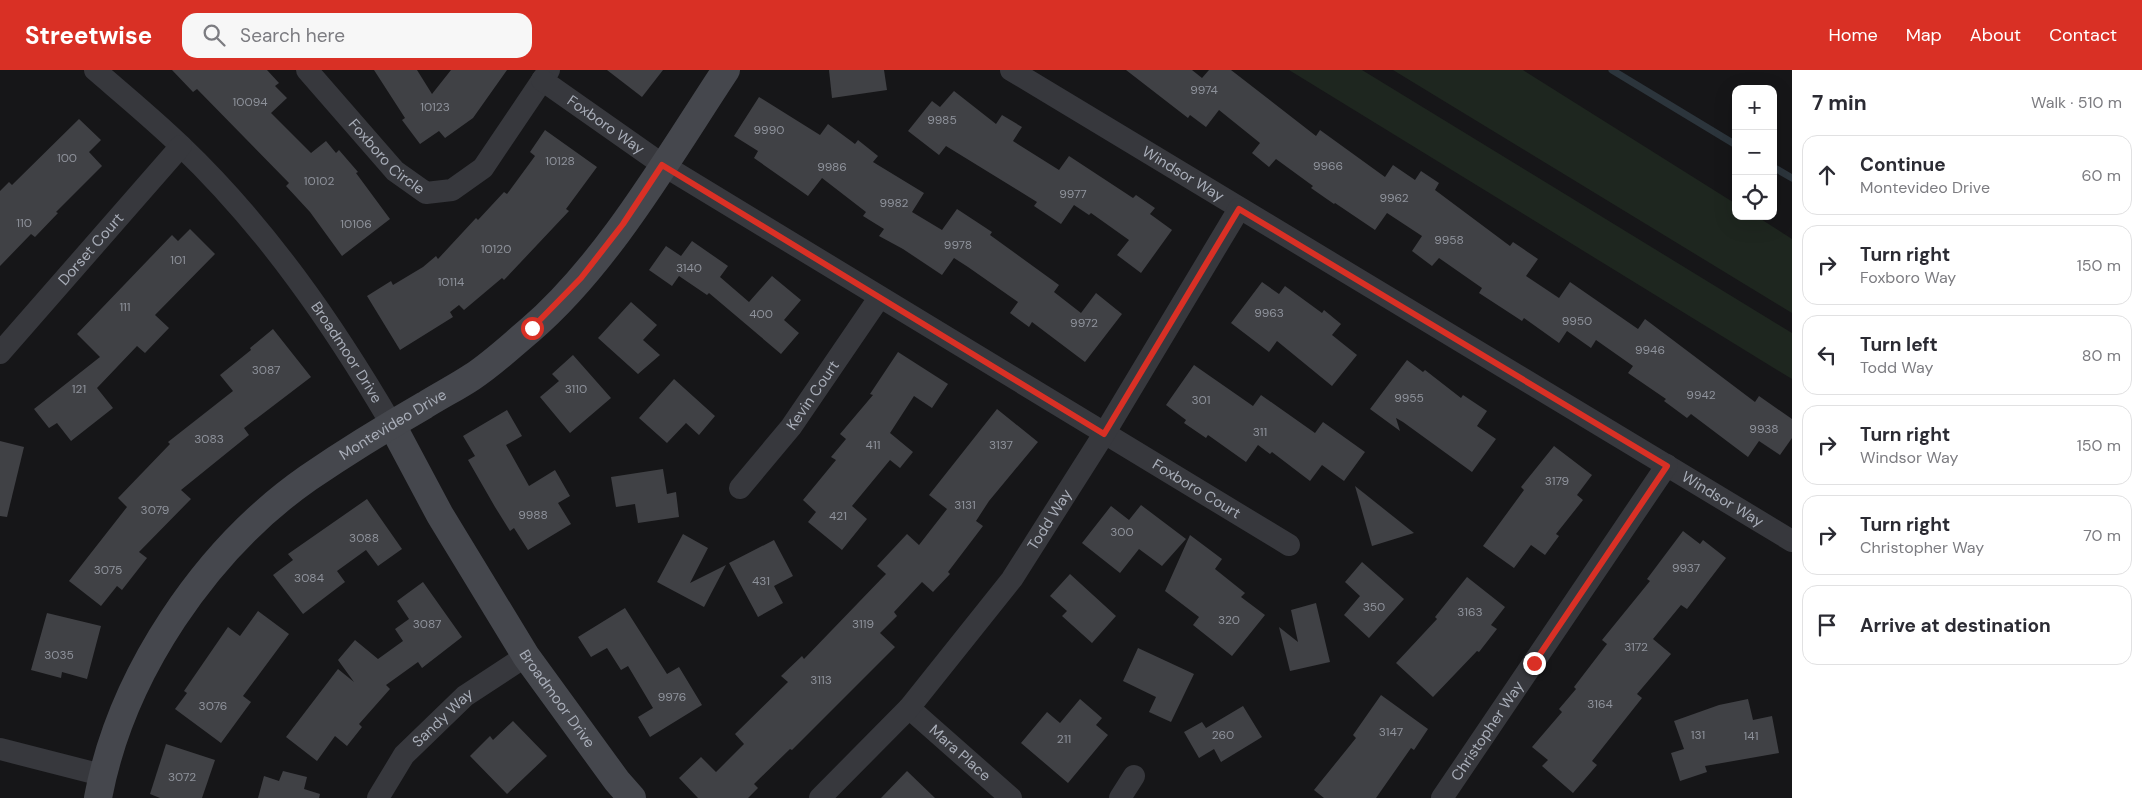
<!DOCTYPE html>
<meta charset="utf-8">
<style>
:root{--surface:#fff;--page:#f7f7f7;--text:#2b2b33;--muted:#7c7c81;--line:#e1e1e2;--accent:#d93025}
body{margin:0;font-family:"DM Sans",sans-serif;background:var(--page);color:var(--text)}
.controls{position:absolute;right:15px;top:15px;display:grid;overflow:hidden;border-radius:10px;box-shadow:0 5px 20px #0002}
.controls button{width:45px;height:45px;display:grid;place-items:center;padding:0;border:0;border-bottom:1px solid var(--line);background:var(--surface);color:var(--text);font:25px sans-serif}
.stop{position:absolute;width:15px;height:15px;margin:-11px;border:4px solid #d93025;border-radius:50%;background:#fff}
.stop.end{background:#d93025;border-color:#fff;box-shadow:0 1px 5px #0008}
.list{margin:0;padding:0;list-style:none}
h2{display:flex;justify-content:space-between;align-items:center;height:65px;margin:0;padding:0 20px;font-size:21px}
h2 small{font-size:16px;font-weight:400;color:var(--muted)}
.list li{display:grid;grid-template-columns:32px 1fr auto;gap:15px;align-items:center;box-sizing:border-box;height:80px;margin:0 10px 10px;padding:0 10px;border:1px solid var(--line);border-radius:15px}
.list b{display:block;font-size:19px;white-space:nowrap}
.list p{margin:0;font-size:16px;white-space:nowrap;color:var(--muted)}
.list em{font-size:16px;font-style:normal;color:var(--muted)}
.icon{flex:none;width:28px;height:28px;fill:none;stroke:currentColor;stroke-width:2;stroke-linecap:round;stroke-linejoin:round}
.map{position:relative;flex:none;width:1792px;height:728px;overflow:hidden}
header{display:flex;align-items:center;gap:30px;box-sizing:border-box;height:70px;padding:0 25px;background:var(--accent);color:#fff}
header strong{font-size:24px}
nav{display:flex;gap:28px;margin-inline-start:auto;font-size:18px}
.search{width:350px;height:45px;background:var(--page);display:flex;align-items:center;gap:12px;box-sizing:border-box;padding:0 18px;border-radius:15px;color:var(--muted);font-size:19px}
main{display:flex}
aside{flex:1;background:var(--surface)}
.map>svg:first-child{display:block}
</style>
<header>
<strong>Streetwise</strong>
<div class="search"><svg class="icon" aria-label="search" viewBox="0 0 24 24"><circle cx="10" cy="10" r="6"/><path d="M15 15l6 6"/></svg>Search here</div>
<nav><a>Home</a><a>Map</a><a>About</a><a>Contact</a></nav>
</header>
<main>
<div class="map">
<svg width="1792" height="728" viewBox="0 0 1792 728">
<rect width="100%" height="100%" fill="#161618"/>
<g fill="#1e261f">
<polygon points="1289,0 1362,0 1792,263 1792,309"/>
<polygon points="1393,0 1523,0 1736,134 1736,146 1756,146 1792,169 1792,243"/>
</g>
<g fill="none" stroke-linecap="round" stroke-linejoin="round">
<g stroke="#2c353c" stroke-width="7">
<polyline points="1612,0 1736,75"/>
<polyline points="1773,97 1792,108"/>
</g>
</g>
<g fill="#404145">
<polygon points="172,0 267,0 279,13 275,16 287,28 271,43 311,83 326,71 336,83 339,80 358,102 356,103 390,149 342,186 310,142 286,116 289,113 197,19 193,22"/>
<polygon points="374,0 417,0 432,24 451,0 507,0 473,48 445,68 439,61 420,74 402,50 405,48"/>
<polygon points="607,0 663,0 642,27"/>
<polygon points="829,0 884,0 887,20 832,28"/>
<polygon points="1126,0 1192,0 1202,8 1209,0 1231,0 1316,66 1320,60 1385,107 1393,95 1415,110 1421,101 1439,113 1435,120 1510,176 1513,172 1538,189 1526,206 1559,228 1570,212 1638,259 1645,249 1755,332 1759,326 1792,349 1792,368 1780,385 1759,371 1748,387 1691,344 1687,348 1664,331 1666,329 1628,303 1633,296 1596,270 1591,278 1567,261 1559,273 1524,248 1522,251 1479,223 1482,218 1439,188 1432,196 1412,181 1422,166 1387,143 1375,160 1335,133 1334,134 1311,118 1313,116 1276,89 1269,97 1252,83 1260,73 1219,40 1206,57 1190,45 1188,48"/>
<polygon points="954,21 996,54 1002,45 1022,57 1013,71 1059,100 1069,86 1133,128 1136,125 1155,138 1150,144 1172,160 1141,203 1117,185 1129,170 1091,143 1089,145 1074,135 1061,154 1034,136 1037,132 946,76 939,85 908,61 932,31 940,37"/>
<polygon points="759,27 820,65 828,54 855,74 858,70 878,86 873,92 924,123 912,142 942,160 957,139 992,162 990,165 1059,215 1054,222 1081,243 1096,223 1122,244 1085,292 1032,252 1029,257 1010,243 1018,232 968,197 954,188 942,205 903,179 879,166 884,159 863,146 866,142 822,108 808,126 754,88 758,81 734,66"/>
<polygon points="79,49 101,70 89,82 102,96 56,142 58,143 35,167 31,164 0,196 0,121 9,112 12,115"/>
<polygon points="545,60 597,97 566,139 569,141 504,210 502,208 464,240 459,235 450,242 453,247 400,280 367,226 391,211 393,215 423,197 436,186 438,189 476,148 478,150 504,122 507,124 535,86 530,82"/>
<polygon points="190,159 215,184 155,245 169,258 145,283 137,276 97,318 113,338 71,371 57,353 49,358 34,339 100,287 77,264 172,165 178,171"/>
<polygon points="692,171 728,196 720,207 749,232 772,206 801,230 784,250 799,263 781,284 709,223 707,225 679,206 672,216 649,200 666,176 681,186"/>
<polygon points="1262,212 1279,224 1285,216 1322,243 1324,240 1341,254 1332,265 1357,285 1332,316 1277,271 1269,282 1231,253"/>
<polygon points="631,232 657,255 643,270 660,285 638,304 598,268"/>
<polygon points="273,259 311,307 244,358 249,365 181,420 191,429 139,482 147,488 122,520 117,516 101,536 69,511 127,437 118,428 170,374 168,372 233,321 220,305 251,280 250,278"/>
<polygon points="898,282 948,314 932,338 914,326 890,363 913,382 900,398 890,390 852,436 867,449 842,480 808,452 816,442 803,430 836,390 831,387 846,369 840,364 873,325 870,324"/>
<polygon points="573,285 611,328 570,363 540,327 559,311 552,304"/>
<polygon points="1407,290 1423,302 1425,300 1461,328 1463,325 1487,341 1477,356 1496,369 1472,402 1403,352 1396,348 1400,361 1370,339"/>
<polygon points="1194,295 1253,336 1261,325 1315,363 1323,352 1365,382 1344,411 1322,395 1310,411 1272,382 1270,384 1258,375 1246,392 1208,365 1206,368 1184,353 1186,350 1166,335"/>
<polygon points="674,309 715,346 699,365 686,353 667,373 639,348"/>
<polygon points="997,339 1038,372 989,431 976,451 983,456 948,502 950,504 933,522 922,512 894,542 897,546 880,563 895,577 792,680 790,679 754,714 758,718 748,728 698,728 679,708 701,687 716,702 744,674 735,664 788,612 781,606 802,586 804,589 886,504 877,496 907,464 919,475 947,439 929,425"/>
<polygon points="507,340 522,366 506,375 529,416 555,400 570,426 558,433 571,454 528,480 514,458 510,461 495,437 468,390 475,386 463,366"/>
<polygon points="0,371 24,377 7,447 0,446"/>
<polygon points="1554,376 1592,405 1577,425 1583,430 1556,464 1559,466 1545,485 1531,475 1514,498 1483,476 1524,420 1521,417"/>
<polygon points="663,399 667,424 676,422 679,447 638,453 635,434 616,437 611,407"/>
<polygon points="1355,416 1414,463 1372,476"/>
<polygon points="367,429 402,479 378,496 366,480 337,501 345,512 303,544 273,505 293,490 288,484"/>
<polygon points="1141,435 1186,469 1162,496 1139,479 1120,503 1082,473 1111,436 1129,450"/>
<polygon points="1683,461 1700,474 1703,470 1726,488 1687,539 1681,535 1653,569 1671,584 1637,624 1642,628 1592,691 1597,695 1573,723 1542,696 1548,690 1532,677 1562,642 1559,639 1576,619 1574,617 1607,574 1602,570 1650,511 1647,509"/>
<polygon points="683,464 708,478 690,513 726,495 704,537 657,512"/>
<polygon points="1190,465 1222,489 1215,499 1245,523 1241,527 1265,545 1232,586 1193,555 1199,547 1165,521"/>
<polygon points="774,470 793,506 774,516 783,533 758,547 729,493"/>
<polygon points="1362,492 1404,529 1369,568 1344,545 1360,526 1345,512"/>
<polygon points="1070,504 1116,546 1092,573 1062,546 1067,541 1050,526"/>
<polygon points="1467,507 1505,537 1491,555 1497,559 1479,582 1477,581 1433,627 1396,593 1437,549 1435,547"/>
<polygon points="423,512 462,567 422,598 418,592 386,615 390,619 359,654 362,657 347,676 335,666 317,691 286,667 338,599 354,612 338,590 355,570 378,589 403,571 395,559 409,549 397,531"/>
<polygon points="1316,533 1330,592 1290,601 1279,557 1298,572 1291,540"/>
<polygon points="625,538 667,604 679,597 702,635 650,667 638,647 653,638 628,596 621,600 607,578 591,587 578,567"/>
<polygon points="258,541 289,564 243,626 251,632 221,673 175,639 187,623 184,621 228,557 240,566"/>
<polygon points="47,543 101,556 87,609 62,602 61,608 31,600"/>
<polygon points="1138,578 1194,604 1171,652 1149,642 1156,627 1123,611"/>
<polygon points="1381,625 1428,659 1414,680 1411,678 1376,728 1324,728 1314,720 1356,668 1353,665"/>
<polygon points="1080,629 1102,648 1096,655 1108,665 1068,713 1021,673 1047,642 1060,653"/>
<polygon points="1748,629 1753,650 1772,646 1779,683 1705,696 1707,702 1680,711 1671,683 1684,679 1674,651 1719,635"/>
<polygon points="1243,636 1262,667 1221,692 1214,679 1199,688 1184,662 1202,652 1206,658"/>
<polygon points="513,651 547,686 507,724 470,686 490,666 493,670"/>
<polygon points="166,674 215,690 202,728 160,728 150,724"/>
<polygon points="283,701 307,707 304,719 320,724 319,728 258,728 264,706 279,711"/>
<polygon points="907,701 935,728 881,728"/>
</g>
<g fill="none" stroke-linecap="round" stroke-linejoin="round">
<g stroke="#37383d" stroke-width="22">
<path id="s1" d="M95,0C124,25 153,49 180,75C266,157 333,254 392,355"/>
<path id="s2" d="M307,0L395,101L426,123L452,120L483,98L549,0"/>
<path id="s3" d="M1011,0L1792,471"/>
<path id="s4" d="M542,10L663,95L1289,475"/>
<path id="s5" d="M0,283L181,76"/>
<path id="s6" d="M740,418L791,357L879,228"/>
<path id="s7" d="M909,638L1011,728"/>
<polyline points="0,679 102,705"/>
<path id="s8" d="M378,728L404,685L465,626L526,586"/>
<path id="s9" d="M820,728L909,638L1012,509L1104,364L1239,139"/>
<polyline points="1120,728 1134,706"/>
<path id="s10" d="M1442,728L1667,395"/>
</g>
<g stroke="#45474d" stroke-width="28">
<path id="s11" d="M392,355L440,445L526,586L617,711L632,728"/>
<path id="s12" d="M98,728C121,605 205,480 308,408C346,382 385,358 425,335C441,325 457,317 472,307C492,294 511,276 530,260C608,193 669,86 726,0"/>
</g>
</g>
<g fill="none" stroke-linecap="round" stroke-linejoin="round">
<polyline stroke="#d93025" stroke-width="6" points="532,258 581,208 623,154 662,95 1104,364 1239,139 1667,396 1534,593"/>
</g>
<g text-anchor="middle" stroke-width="4.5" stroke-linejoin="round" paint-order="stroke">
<g font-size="12" fill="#8e929b">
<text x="1204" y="24">9974</text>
<text x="250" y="36">10094</text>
<text x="435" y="41">10123</text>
<text x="942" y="54">9985</text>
<text x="769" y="64">9990</text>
<text x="67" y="92">100</text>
<text x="560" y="95">10128</text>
<text x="1328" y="100">9966</text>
<text x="832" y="101">9986</text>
<text x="319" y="115">10102</text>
<text x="1073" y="128">9977</text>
<text x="1394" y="132">9962</text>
<text x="894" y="137">9982</text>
<text x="24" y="157">110</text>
<text x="356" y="158">10106</text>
<text x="1449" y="174">9958</text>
<text x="958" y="179">9978</text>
<text x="496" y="183">10120</text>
<text x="178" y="194">101</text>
<text x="689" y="202">3140</text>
<text x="451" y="216">10114</text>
<text x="125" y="241">111</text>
<text x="1269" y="247">9963</text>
<text x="761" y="248">400</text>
<text x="1577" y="255">9950</text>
<text x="1084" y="257">9972</text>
<text x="1650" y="284">9946</text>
<text x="266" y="304">3087</text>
<text x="79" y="323">121</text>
<text x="576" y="323">3110</text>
<text x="1701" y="329">9942</text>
<text x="1409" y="332">9955</text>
<text x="1201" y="334">301</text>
<text x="1764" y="363">9938</text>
<text x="1260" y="366">311</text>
<text x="209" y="373">3083</text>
<text x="873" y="379">411</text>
<text x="1001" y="379">3137</text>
<text x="1557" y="415">3179</text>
<text x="965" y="439">3131</text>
<text x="155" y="444">3079</text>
<text x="533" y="449">9988</text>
<text x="838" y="450">421</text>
<text x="1122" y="466">300</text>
<text x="364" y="472">3088</text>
<text x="1686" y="502">9937</text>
<text x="108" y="504">3075</text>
<text x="309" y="512">3084</text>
<text x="761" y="515">431</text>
<text x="1374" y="541">350</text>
<text x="1470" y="546">3163</text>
<text x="1229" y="554">320</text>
<text x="427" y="558">3087</text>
<text x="863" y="558">3119</text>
<text x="1636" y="581">3172</text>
<text x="59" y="589">3035</text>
<text x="821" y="614">3113</text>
<text x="672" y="631">9976</text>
<text x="1600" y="638">3164</text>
<text x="213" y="640">3076</text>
<text x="1391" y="666">3147</text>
<text x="1223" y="669">260</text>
<text x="1698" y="669">131</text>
<text x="1751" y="670">141</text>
<text x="1064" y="673">211</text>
<text x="182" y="711">3072</text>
</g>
<g font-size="15" fill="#a8adb8" stroke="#111113">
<text dy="5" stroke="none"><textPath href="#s4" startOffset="78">Foxboro Way</textPath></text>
<text dy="5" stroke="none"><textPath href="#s2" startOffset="118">Foxboro Circle</textPath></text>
<text dy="5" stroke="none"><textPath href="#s3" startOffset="201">Windsor Way</textPath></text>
<text dy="5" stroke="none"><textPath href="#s5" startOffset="138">Dorset Court</textPath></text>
<text dy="5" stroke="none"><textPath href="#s1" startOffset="380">Broadmoor Drive</textPath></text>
<text dy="5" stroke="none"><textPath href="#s6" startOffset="118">Kevin Court</textPath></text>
<text dy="5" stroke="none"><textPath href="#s12" startOffset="492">Montevideo Drive</textPath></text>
<text dy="5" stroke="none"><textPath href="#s4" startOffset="772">Foxboro Court</textPath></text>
<text dy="5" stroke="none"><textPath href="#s3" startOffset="831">Windsor Way</textPath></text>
<text dy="5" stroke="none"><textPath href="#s9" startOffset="362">Todd Way</textPath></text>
<text dy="5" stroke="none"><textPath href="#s11" startOffset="320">Broadmoor Drive</textPath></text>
<text dy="5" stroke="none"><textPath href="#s8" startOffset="104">Sandy Way</textPath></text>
<text dy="5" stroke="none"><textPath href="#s10" startOffset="81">Christopher Way</textPath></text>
<text dy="5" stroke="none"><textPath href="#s7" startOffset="68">Mara Place</textPath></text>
</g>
</g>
</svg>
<div class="controls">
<button>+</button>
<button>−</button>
<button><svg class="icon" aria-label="locate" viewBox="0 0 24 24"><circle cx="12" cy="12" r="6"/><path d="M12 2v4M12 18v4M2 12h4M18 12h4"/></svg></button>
</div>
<div class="stop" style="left:532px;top:258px"></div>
<div class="stop end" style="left:1534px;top:593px"></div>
</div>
<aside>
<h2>7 min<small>Walk · 510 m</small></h2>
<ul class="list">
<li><svg class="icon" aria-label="ahead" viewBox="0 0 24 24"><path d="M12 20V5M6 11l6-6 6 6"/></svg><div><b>Continue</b><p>Montevideo Drive</p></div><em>60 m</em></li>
<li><svg class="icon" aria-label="right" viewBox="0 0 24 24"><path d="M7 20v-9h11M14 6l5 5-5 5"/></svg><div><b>Turn right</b><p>Foxboro Way</p></div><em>150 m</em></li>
<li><svg class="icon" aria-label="left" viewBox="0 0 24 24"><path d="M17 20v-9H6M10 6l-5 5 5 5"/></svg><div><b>Turn left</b><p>Todd Way</p></div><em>80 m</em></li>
<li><svg class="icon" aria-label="right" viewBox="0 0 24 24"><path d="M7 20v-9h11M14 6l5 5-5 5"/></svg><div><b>Turn right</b><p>Windsor Way</p></div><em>150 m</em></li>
<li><svg class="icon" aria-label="right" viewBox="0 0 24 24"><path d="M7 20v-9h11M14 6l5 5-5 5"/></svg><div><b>Turn right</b><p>Christopher Way</p></div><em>70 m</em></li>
<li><svg class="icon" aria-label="arrive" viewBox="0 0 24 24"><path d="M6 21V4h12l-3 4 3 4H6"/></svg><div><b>Arrive at destination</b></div></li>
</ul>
</aside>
</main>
